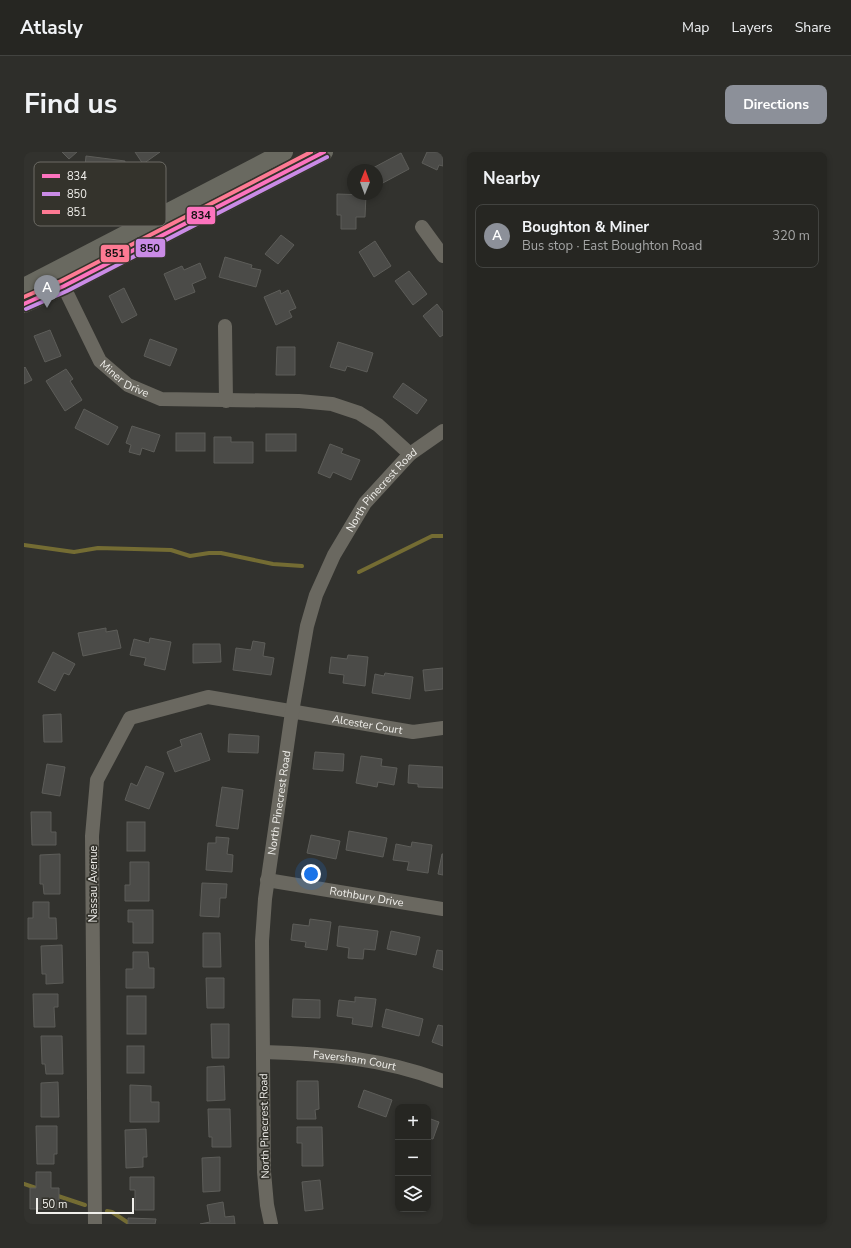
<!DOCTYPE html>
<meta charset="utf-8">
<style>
:root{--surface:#262622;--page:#2e2e2a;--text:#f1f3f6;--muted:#a4a5a5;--line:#424340;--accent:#8c9099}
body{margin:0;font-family:"Nunito Sans",sans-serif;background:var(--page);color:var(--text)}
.controls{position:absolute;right:12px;bottom:12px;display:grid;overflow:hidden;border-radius:8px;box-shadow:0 2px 6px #0003}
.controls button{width:36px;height:36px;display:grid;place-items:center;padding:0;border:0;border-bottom:1px solid var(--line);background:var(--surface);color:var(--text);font:20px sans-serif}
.compass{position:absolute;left:323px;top:12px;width:36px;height:36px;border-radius:50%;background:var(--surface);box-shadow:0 2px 6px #0003;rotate:1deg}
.scale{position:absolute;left:12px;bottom:10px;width:98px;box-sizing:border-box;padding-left:4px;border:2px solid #f0efeb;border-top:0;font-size:11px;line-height:14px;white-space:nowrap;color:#f0efeb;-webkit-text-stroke:3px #34332c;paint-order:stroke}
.you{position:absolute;left:287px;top:722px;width:14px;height:14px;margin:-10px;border:3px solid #fff;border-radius:50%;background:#1a73e8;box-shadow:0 0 0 6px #1a73e833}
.badge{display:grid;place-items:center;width:26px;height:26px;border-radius:50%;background:var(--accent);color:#fff;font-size:13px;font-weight:700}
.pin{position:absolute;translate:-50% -33px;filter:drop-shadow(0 1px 2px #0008)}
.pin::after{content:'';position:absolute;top:21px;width:14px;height:12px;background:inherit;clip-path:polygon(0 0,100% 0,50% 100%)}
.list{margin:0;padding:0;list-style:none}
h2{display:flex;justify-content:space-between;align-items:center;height:52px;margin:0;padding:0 16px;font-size:17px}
h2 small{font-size:13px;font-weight:400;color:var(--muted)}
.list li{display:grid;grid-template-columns:26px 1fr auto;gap:12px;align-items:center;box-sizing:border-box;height:64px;margin:0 8px 8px;padding:0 8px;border:1px solid var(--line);border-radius:8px}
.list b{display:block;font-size:15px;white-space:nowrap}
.list p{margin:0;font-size:13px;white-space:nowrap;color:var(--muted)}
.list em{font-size:13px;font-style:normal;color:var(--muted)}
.icon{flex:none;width:22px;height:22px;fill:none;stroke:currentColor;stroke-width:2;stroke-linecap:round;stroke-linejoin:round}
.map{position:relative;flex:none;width:419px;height:1072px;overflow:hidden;border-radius:8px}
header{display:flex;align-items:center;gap:24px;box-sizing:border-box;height:56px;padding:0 20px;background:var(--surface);border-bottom:1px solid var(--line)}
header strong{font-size:19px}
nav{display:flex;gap:22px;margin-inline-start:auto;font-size:14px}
.intro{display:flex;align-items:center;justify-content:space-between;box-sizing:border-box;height:96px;padding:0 24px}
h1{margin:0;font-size:28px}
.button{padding:10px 18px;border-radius:8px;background:var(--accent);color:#fff;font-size:14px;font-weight:700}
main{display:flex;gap:24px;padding:0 24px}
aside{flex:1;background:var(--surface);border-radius:8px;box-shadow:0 2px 6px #0003}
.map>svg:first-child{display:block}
</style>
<header>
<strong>Atlasly</strong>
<nav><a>Map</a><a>Layers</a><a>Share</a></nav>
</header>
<div class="intro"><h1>Find us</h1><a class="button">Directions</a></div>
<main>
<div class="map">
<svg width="419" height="1072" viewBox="0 0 419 1072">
<rect width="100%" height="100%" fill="#32322e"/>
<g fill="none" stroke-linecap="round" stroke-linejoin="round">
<g stroke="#746c33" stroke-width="4">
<polyline points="0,393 50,400 74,396 147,398 166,404 185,401 197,401 249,412 278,414"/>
<polyline points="335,420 408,384 419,384"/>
<polyline points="0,1032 15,1037"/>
<polyline points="31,1043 61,1053"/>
<polyline points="83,1059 88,1060 106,1072"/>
</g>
</g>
<g fill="#4b4b48" stroke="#5d5d59">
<polygon points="38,0 53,0 45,7"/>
<polygon points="111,0 136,0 119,12"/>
<polygon points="403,0 419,0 419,14 415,13 413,18 398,11"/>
<polygon points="377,1 385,17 355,33 353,18 347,17"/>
<polygon points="62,4 101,9 98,30 60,25"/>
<polygon points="313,42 342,43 341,65 332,65 332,77 317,77 317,63 313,63"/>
<polygon points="257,83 270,93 254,112 241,102"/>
<polygon points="351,89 367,114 350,125 335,100"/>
<polygon points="201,105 228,113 227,116 237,118 232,135 195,125"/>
<polygon points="176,111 182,126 168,132 171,140 151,148 140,122 158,114 160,118"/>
<polygon points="385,119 403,142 389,153 371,129"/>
<polygon points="100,136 113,163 98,171 85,144"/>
<polygon points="256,138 257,142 264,138 272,156 265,159 268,165 252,173 240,145"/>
<polygon points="413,152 419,160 419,183 416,185 399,164"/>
<polygon points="26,178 37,204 21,210 10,184"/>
<polygon points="126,187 153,197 146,214 120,204"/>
<polygon points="314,190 349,201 343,220 323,214 321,219 306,215"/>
<polygon points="253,195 271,195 271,223 252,223"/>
<polygon points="1,215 8,228 0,232 0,216"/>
<polygon points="42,217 49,227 46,229 58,248 41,259 22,229"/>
<polygon points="379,231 403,248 393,262 369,245"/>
<polygon points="60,257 94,275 84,293 51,276"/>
<polygon points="108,274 136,283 130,300 118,296 116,303 105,300 107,293 102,291"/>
<rect x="152" y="281" width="29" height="18"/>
<rect x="242" y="282" width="30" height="17"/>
<polygon points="190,285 207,285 207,290 229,290 229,311 190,311"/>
<polygon points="306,292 319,297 317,301 336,308 327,328 309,320 306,326 294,321"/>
<polygon points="82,476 82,480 93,478 97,496 59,504 54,481"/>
<polygon points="126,486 147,490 141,518 120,513 122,506 106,503 110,487 125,491"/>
<polygon points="229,489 241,491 239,504 250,506 247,523 209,518 212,496 227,498"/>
<polygon points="169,492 196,492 197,510 169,511"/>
<polygon points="29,500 51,512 45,523 40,521 31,539 14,530"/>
<polygon points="324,503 344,505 341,534 319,531 320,523 305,521 307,505 323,507"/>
<polygon points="419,516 419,537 401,539 399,518"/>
<polygon points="361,521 389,525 386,547 348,541 351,522 360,524"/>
<polygon points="37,562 38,590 20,590 19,563"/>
<polygon points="177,581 186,608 151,620 143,600 158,594 156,588"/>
<polygon points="205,582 235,584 234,601 204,600"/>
<polygon points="291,600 320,602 319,619 289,617"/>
<polygon points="337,604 358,607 357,614 373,616 370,633 354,630 353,635 332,631"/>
<polygon points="23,612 41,615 36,644 18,641"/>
<polygon points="385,613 419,615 419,636 394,635 394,632 384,631"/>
<polygon points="122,614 140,621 125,657 101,648 107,631 113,634"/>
<polygon points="198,635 219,638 214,677 192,674"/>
<polygon points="7,660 27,660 27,680 32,680 32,693 8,693"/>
<rect x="103" y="670" width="18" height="29"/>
<polygon points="325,679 363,686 359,705 322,698"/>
<polygon points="287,683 316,689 312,707 283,701"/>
<polygon points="192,685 205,686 203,702 209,703 208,720 182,718 184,691 192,691"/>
<polygon points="388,690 408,693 404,721 383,718 385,710 369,708 372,692 387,695"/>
<polygon points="36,702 36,742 20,742 19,732 16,732 16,703"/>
<polygon points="418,702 419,702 419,723 414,722"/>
<polygon points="106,710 125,710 125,749 101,749 101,733 106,733"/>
<polygon points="178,731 203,732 202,746 196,746 195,765 176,764"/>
<polygon points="9,750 25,750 25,766 32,766 33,787 4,787 4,766 9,766"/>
<polygon points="104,758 129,758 129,791 109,791 109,770 104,770"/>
<polygon points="286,767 307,770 303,798 281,795 282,790 267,788 269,772 285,774"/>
<polygon points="315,774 354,779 351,798 340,797 339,807 324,806 325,796 313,794"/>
<polygon points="367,779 396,785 392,803 363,797"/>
<polygon points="179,781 196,781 197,815 179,815"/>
<polygon points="38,793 39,831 22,832 22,822 18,822 17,794"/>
<polygon points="413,798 419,799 419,818 409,815"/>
<polygon points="109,800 124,800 125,816 130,816 130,836 102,836 102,817 109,817"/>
<polygon points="182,826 200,826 200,856 183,856"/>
<polygon points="9,842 34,842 34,855 30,855 31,875 10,875"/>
<rect x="103" y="844" width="19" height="38"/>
<polygon points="331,845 352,847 348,875 328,872 329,866 313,864 315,848 331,850"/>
<polygon points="269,847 296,848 296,866 268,865"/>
<polygon points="362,857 399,867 395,884 358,875"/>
<polygon points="187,872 205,872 205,906 188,906"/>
<polygon points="414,873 419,874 419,894 408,890"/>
<polygon points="17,884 38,884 39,922 22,922 21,912 18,912"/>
<rect x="103" y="894" width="17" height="27"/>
<polygon points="200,914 201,948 183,949 183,915"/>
<polygon points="273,929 294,929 295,957 291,958 292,967 273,967"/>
<polygon points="34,930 35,965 17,965 17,931"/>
<polygon points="106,933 127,934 127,950 135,950 135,970 106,970"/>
<polygon points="340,938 368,948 362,965 334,955"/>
<polygon points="184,957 206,957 207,995 188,995 188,985 185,985"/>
<polygon points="404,966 415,970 409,987 404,986"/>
<polygon points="12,974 33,974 33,1002 30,1002 30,1012 13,1012"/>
<polygon points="273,975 298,975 299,1014 278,1014 278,991 273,991"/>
<polygon points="122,977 123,1005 119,1005 119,1015 102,1016 101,978"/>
<polygon points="196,1005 196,1039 179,1040 178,1006"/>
<polygon points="12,1020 27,1020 27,1036 35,1036 35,1057 6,1057 6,1036 12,1036"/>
<polygon points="106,1025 130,1025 130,1058 111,1058 111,1038 106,1038"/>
<polygon points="296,1028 299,1057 281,1059 278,1030"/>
<polygon points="199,1050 201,1065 210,1064 211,1072 176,1072 186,1070 183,1053"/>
<polygon points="104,1066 132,1067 131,1072 104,1072"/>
</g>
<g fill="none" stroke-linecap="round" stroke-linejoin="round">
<g stroke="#6a6860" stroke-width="14">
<polyline points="398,75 419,104"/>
<path id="s1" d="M35,125L76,209L104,233L137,247L275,249L308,252L335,261L354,273L386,302"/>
<polyline points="201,174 202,249"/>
<path id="s2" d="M243,728L419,757"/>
<path id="s3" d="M239,900C303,902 359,906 419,929"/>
<path id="s4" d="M71,1072L68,684L73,628L106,566L184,545L389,580L419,576"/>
<path id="s5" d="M247,1072L243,1053L240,1020L238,789L241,747L268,560L283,474L292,443L310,403L341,351L386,302L419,279"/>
</g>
<g stroke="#696960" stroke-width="18">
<polyline points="0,135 260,0"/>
<polyline points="0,152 40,134 300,0"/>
</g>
<g stroke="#34332c" stroke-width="7">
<polyline id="bus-1" points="0,152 40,134 300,0"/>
</g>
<g stroke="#34332c" stroke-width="7">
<polyline id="bus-2" points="2,157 43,139 303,5"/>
</g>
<g stroke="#34332c" stroke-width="7">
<polyline id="bus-3" points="0,145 37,129 287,0"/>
</g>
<use href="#bus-1" stroke="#fc73be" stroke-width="4"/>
<use href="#bus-2" stroke="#ca8be6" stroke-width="4"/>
<use href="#bus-3" stroke="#fe7a93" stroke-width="4"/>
</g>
<g text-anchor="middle" stroke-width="3.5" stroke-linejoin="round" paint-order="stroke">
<g font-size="11" fill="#f0efeb" stroke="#34332c">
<text dy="4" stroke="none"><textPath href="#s1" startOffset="124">Miner Drive</textPath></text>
<text dy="4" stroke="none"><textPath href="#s5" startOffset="759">North Pinecrest Road</textPath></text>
<text dy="4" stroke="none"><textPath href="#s4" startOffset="757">Alcester Court</textPath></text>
<text dy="4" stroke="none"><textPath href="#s5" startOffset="423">North Pinecrest Road</textPath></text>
<text transform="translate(69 732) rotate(-90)" y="4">Nassau Avenue</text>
<text dy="4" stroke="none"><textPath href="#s2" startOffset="101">Rothbury Drive</textPath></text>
<text dy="4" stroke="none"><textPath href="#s3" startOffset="92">Faversham Court</textPath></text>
<text transform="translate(240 974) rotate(-91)" y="4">North Pinecrest Road</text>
</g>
</g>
<rect x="10" y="10" width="132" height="64" rx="6" fill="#34332c" stroke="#6c6b65" stroke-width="1"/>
<rect x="18" y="22" width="18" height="4" fill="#fc73be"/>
<rect x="18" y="40" width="18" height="4" fill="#ca8be6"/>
<rect x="18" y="58" width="18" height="4" fill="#fe7a93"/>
<g font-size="11" fill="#f0efeb">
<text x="43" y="28">834</text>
<text x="43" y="46">850</text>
<text x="43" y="64">851</text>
</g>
<g stroke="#34332c" stroke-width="1.5">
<rect x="162" y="54" width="30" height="19" rx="4" fill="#fc73be"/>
<rect x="111" y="86" width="31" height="20" rx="4" fill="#ca8be6"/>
<rect x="76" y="92" width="30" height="19" rx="4" fill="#fe7a93"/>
</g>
<g font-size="11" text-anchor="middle" font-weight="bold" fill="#111">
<text x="177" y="67">834</text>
<text x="126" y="100">850</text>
<text x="91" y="105">851</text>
</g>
</svg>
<div class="controls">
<button>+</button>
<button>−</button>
<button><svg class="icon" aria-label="layers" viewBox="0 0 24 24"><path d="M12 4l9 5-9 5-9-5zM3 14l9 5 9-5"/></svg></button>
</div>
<svg class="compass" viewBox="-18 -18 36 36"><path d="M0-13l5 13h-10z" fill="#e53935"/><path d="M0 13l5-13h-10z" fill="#a4a5a5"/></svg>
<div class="scale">50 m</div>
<div class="you"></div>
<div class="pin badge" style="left:23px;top:156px">A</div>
</div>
<aside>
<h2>Nearby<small></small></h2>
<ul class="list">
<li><span class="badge">A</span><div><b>Boughton &amp; Miner</b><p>Bus stop · East Boughton Road</p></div><em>320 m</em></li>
</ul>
</aside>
</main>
